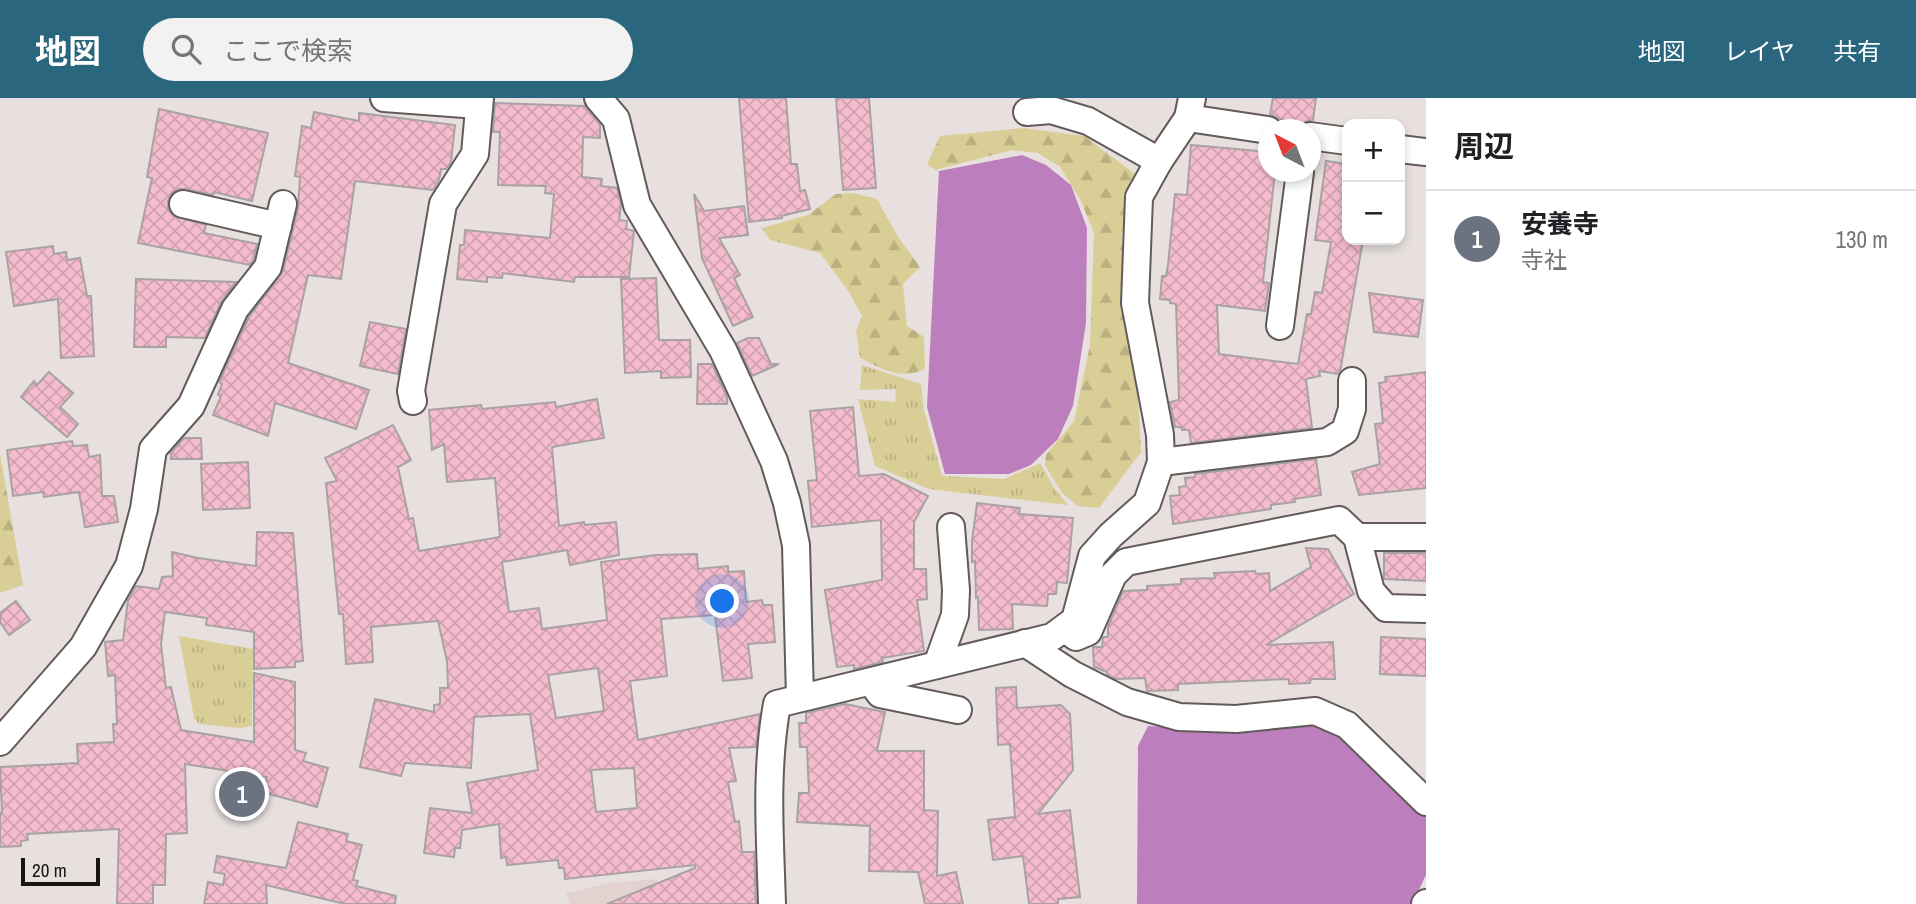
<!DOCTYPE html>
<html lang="ja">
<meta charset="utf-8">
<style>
:root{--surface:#fff;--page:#f2f2f2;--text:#202124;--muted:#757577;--line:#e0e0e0;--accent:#2a667e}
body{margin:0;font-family:"Archivo Narrow","Noto Sans JP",sans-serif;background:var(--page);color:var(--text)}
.controls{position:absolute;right:21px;top:21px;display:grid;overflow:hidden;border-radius:14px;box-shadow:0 4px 10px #0003}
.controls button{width:63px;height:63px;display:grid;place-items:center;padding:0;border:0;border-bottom:2px solid var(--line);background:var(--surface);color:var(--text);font:35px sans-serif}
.compass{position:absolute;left:1258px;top:21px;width:63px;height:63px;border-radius:50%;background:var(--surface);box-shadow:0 4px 10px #0003;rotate:318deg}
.scale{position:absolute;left:21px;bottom:18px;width:79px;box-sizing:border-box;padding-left:7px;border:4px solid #181615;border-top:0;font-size:19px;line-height:24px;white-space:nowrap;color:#181615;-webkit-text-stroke:5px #e7e0de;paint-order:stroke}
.you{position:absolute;left:723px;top:504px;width:24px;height:24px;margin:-18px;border:5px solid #fff;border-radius:50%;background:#1a73e8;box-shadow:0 0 0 10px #1a73e833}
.badge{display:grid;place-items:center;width:46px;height:46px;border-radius:50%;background:var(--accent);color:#fff;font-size:23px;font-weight:700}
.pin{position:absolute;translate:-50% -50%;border:4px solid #fff;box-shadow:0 2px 7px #0006}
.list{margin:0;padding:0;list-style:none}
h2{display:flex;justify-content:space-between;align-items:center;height:91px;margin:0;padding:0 28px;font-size:30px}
h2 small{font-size:23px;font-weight:400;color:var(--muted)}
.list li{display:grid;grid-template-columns:46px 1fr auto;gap:21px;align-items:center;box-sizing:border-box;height:98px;padding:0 28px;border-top:2px solid var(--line)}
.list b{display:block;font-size:26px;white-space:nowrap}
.list p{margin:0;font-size:23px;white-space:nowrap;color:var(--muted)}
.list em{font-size:23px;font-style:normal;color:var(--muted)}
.icon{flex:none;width:38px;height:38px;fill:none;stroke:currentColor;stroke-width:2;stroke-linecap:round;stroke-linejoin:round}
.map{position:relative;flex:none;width:1426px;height:806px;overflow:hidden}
header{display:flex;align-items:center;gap:42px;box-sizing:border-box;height:98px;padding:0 35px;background:var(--accent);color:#fff}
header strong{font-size:33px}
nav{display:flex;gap:38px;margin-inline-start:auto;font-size:24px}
.search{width:490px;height:63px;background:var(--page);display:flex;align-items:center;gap:18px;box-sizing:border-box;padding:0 24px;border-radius:38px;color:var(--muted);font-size:26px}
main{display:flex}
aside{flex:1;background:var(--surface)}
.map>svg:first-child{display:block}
</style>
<header>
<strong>地図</strong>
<div class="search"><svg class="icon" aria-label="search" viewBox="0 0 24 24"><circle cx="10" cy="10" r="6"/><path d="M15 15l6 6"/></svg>ここで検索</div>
<nav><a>地図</a><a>レイヤ</a><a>共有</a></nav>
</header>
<main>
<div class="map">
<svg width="1426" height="806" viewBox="0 0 1426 806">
<defs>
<pattern id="grass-tufts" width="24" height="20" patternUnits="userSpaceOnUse" patternTransform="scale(1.75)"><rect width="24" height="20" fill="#d9ce96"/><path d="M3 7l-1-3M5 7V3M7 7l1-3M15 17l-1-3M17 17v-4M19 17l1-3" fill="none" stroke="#bab080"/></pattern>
<pattern id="forest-firs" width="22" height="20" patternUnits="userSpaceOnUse" patternTransform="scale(1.75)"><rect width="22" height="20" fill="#d9ce96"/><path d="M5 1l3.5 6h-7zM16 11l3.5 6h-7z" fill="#bab080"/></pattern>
<pattern id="building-cross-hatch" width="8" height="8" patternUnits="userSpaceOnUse" patternTransform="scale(1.75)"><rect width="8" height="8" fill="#f5bccd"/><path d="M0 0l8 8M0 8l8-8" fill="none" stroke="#d1a1af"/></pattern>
</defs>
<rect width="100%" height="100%" fill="#e7e0de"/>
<polygon fill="#e3d3d0" points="657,781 667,806 570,806 566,795 611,785"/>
<g fill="url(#grass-tufts)">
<polygon points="862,267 921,286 924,312 942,378 1004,381 1040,365 1055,391 1068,407 929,391 875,368 858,301 895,304 896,291 860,292"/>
<polygon points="179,538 253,551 252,628 240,630 199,626 194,620"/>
</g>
<g fill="url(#forest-firs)">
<polygon points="1024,30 1084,38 1138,78 1128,100 1122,137 1123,211 1137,279 1141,354 1099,410 1078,408 1062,395 1045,367 1046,357 1074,323 1090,247 1094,135 1080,101 1060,69 1038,55 1012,52 935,72 927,66 940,38"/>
<path d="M853,95L877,101L898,139L920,169L903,186L907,228L924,239L925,271C900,283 883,271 860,260L856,233L862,218L849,194L820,155L770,142L762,130L808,117L836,96Z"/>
<polygon points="0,356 23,487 0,495"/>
</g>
<g fill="#bd7ebd">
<polygon points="1022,57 1046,67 1071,87 1087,130 1086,225 1073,308 1058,341 1031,367 1009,376 945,376 927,309 939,73"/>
<polygon points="1311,625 1337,634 1426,719 1426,777 1412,806 1137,806 1138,648 1148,628 1218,632"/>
</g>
<g fill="url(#building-cross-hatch)" stroke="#a9a2a4" stroke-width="2" fill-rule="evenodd">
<polygon points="739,0 786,0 791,66 797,66 800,93 805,92 810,111 781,118 782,120 749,124"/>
<polygon points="836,0 869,0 876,90 843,92"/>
<polygon points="1273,0 1316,0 1313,22 1302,25 1279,21 1270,16"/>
<polygon points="495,5 585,8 600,27 600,40 583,39 582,79 602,81 601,88 617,90 621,107 619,122 627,123 626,131 634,133 629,179 575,179 574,184 503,175 502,180 487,179 487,184 457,181 460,147 464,147 465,132 550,140 554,96 545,95 546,88 498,87 500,34 493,34"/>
<polygon points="159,11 268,35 252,103 214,94 213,97 186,91 179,91 172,95 168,103 168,111 173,118 206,127 204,135 257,146 253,162 250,167 138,145 152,80 147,79"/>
<polygon points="314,14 359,23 359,15 455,27 451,64 446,71 441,71 439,82 433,92 355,83 341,181 308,177 288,265 369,292 356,331 275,305 268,338 213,317 221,298 218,297 222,286 219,284 249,219 283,173 298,110 300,79 295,78 302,28 311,30"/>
<polygon points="1191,47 1269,54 1269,74 1275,74 1263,184 1269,185 1265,213 1217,207 1219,256 1298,266 1307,216 1311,216 1315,194 1322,195 1331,144 1315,142 1326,63 1347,66 1347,142 1363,142 1340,274 1338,276 1319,273 1320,278 1306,281 1312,330 1191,345 1189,332 1182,332 1181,329 1175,329 1170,304 1179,302 1176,206 1170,205 1170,202 1160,201 1162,178 1166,178 1168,167 1175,96 1187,97"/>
<polygon points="694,96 704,113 744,108 748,137 719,140 740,177 734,180 753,219 733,228 702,160"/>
<polygon points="53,148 54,156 66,154 67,162 80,160 87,198 91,198 94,258 61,260 58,201 14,208 6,154"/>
<polygon points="656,180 659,242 690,242 691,279 661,280 661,273 625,275 621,181"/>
<polygon points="136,181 236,184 221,204 205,240 166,239 166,249 134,249"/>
<polygon points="1369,195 1423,202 1418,239 1374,234"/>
<polygon points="370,224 406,231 398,276 360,268"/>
<polygon points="748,240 759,240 771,266 779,266 752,278 737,245"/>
<polygon points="698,266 712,266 727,299 727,306 697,306"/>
<polygon points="49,274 73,295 60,309 78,326 67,339 21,299 34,283 37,287"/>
<polygon points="1426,274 1426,390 1359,397 1352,374 1380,366 1375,326 1383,325 1379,285 1386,284 1385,279"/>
<path d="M597,301L604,340L552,349L559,428L584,424L585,427L616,424L619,457L570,467L567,452L502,464L509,514L539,510L542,531L607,522L601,464L656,457L697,456L698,471L728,468V474L744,473L746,504L762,502L763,507H772L775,544L748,546L752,580L723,583L715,517L661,521L667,578L630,583L638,642L760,616L756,649L729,650L736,683L728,684L735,724L739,723L742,754H754L756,806H607L695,770V767L565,781L564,770H559L558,762L507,767L506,759L501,760L499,726L462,732L460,750H455L454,759L424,755L430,710L472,715L467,685L538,672L530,616L474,619L471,670L405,665L401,678L360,669L375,601L434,614V607L440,606V590H448L447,563L438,523L371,529L373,564L346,566L343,516H339L326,385L337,383L325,360L393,327L411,362L398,369L409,421L413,420L419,453L500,439L495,380L447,384L444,346L432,352L429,312L481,307L482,311L555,304L556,309ZM598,570L604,613L556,620L548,577ZM634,670L637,710L596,714L591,672Z"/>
<polygon points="853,309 859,378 884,376 928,398 914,424 914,471 926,471 927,501 917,502 924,553 882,560 883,564 854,571 854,567 837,569 825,492 882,482 881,422 812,429 808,383 817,382 810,313"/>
<polygon points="184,340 201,340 202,361 171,361 171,355"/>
<polygon points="72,343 73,348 87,347 89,359 100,357 102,398 114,398 118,424 85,429 79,394 44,399 43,394 13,398 7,352"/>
<polygon points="1316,361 1321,397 1294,401 1295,404 1271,407 1271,411 1173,426 1170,398 1180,397 1179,389 1186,388 1185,380 1195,379 1195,376"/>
<polygon points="248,364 250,410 203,412 201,366"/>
<polygon points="977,405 1020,410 1019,416 1073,420 1067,485 1057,484 1056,496 1048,496 1047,508 1012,506 1013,531 979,532 978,499 976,500 975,463 972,464 972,443"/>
<polygon points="257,434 293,435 303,563 295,564 295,569 254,571 254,534 206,527 207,520 165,514 161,546 166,590 171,589 181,632 254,644 254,575 295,584 295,652 306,655 303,663 328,670 317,709 262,694 267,679 185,666 187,735 166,736 165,787 153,787 153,806 117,806 119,731 27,736 28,742 21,743 21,748 0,749 0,715 2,715 0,669 78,665 77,646 114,644 113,626 117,626 115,577 108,578 105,544 123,542 128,502 136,488 159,491 162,479 173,478 172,454 198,460 256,468"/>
<polygon points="1306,450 1328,451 1354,496 1266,547 1333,544 1335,581 1311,581 1310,585 1289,586 1289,581 1178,586 1178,592 1147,593 1145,580 1116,581 1107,576 1107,574 1094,569 1093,549 1102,549 1103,539 1108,539 1108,529 1123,493 1147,492 1147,488 1181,486 1181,481 1215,480 1214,475 1255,473 1256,476 1269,475 1270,493 1311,469"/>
<polygon points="1384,455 1426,455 1426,483 1384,481"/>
<polygon points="16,503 30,522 9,537 0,524 0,515"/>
<polygon points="1381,539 1426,541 1426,578 1380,576"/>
<polygon points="1016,589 1017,610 1061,607 1070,616 1073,672 1038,716 1070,712 1080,799 1058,801 1058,806 1029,806 1023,758 993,762 988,722 1015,719 1010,646 998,647 996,590"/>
<polygon points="845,606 885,614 877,653 924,653 924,712 938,713 937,778 956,774 963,806 925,806 918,774 869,773 870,728 797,724 799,695 809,695 807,649 800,649 799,625 806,625 806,615"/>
<polygon points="298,724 348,736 346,743 362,747 353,782 358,783 356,788 396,798 395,806 345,806 266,787 267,806 204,806 208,784 223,787 225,776 214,774 217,758 286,770"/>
</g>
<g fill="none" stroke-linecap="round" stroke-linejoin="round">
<g stroke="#625b5a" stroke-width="30">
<g id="street">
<polyline points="384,0 478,7"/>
<polyline points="598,0 616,21 637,107 723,252 774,363 787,405 796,447 800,600"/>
<polyline points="1192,0 1188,20 1268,32"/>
<polyline points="1027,14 1051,12 1088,23 1159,63"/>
<polyline points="1310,38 1347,43"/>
<polyline points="1400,51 1426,54"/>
<polyline points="183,106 278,128"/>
<polyline points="1280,228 1300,74"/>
<polyline points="413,303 411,293 443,106 475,56 480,0"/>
<polyline points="1161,364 1327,344 1345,333 1352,311 1352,283"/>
<polyline points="1357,439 1426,439"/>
<polyline points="1069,534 1076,539 1088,534 1113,477 1126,464 1339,422 1357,439 1371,493 1386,510 1426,511"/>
<polyline points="1025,545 1072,576 1127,604 1179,619 1236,621 1315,613 1347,627 1426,704"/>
<polyline points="937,567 955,517 956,492 951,429"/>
<polyline points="871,584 880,596 958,612"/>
<polyline points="0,644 83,549 129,468 144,411 153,351 191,308 235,211 268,169 283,106"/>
<path d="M772,806C770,739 765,673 777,606L1052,539L1075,522L1092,458L1111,437L1147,405L1161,364L1160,337L1135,205L1139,99L1159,63L1188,20"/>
<polyline points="1425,806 1426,805"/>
</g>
</g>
<use href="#street" stroke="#fff" stroke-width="26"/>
</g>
</svg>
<div class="controls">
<button>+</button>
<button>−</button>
</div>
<svg class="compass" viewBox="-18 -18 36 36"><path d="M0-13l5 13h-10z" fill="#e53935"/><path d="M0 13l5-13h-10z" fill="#757577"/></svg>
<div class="scale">20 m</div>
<div class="you"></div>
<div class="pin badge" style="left:242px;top:696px;background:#6b7280">1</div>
</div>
<aside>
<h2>周辺<small></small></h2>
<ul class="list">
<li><span class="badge" style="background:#6b7280">1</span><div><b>安養寺</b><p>寺社</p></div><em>130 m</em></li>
</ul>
</aside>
</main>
